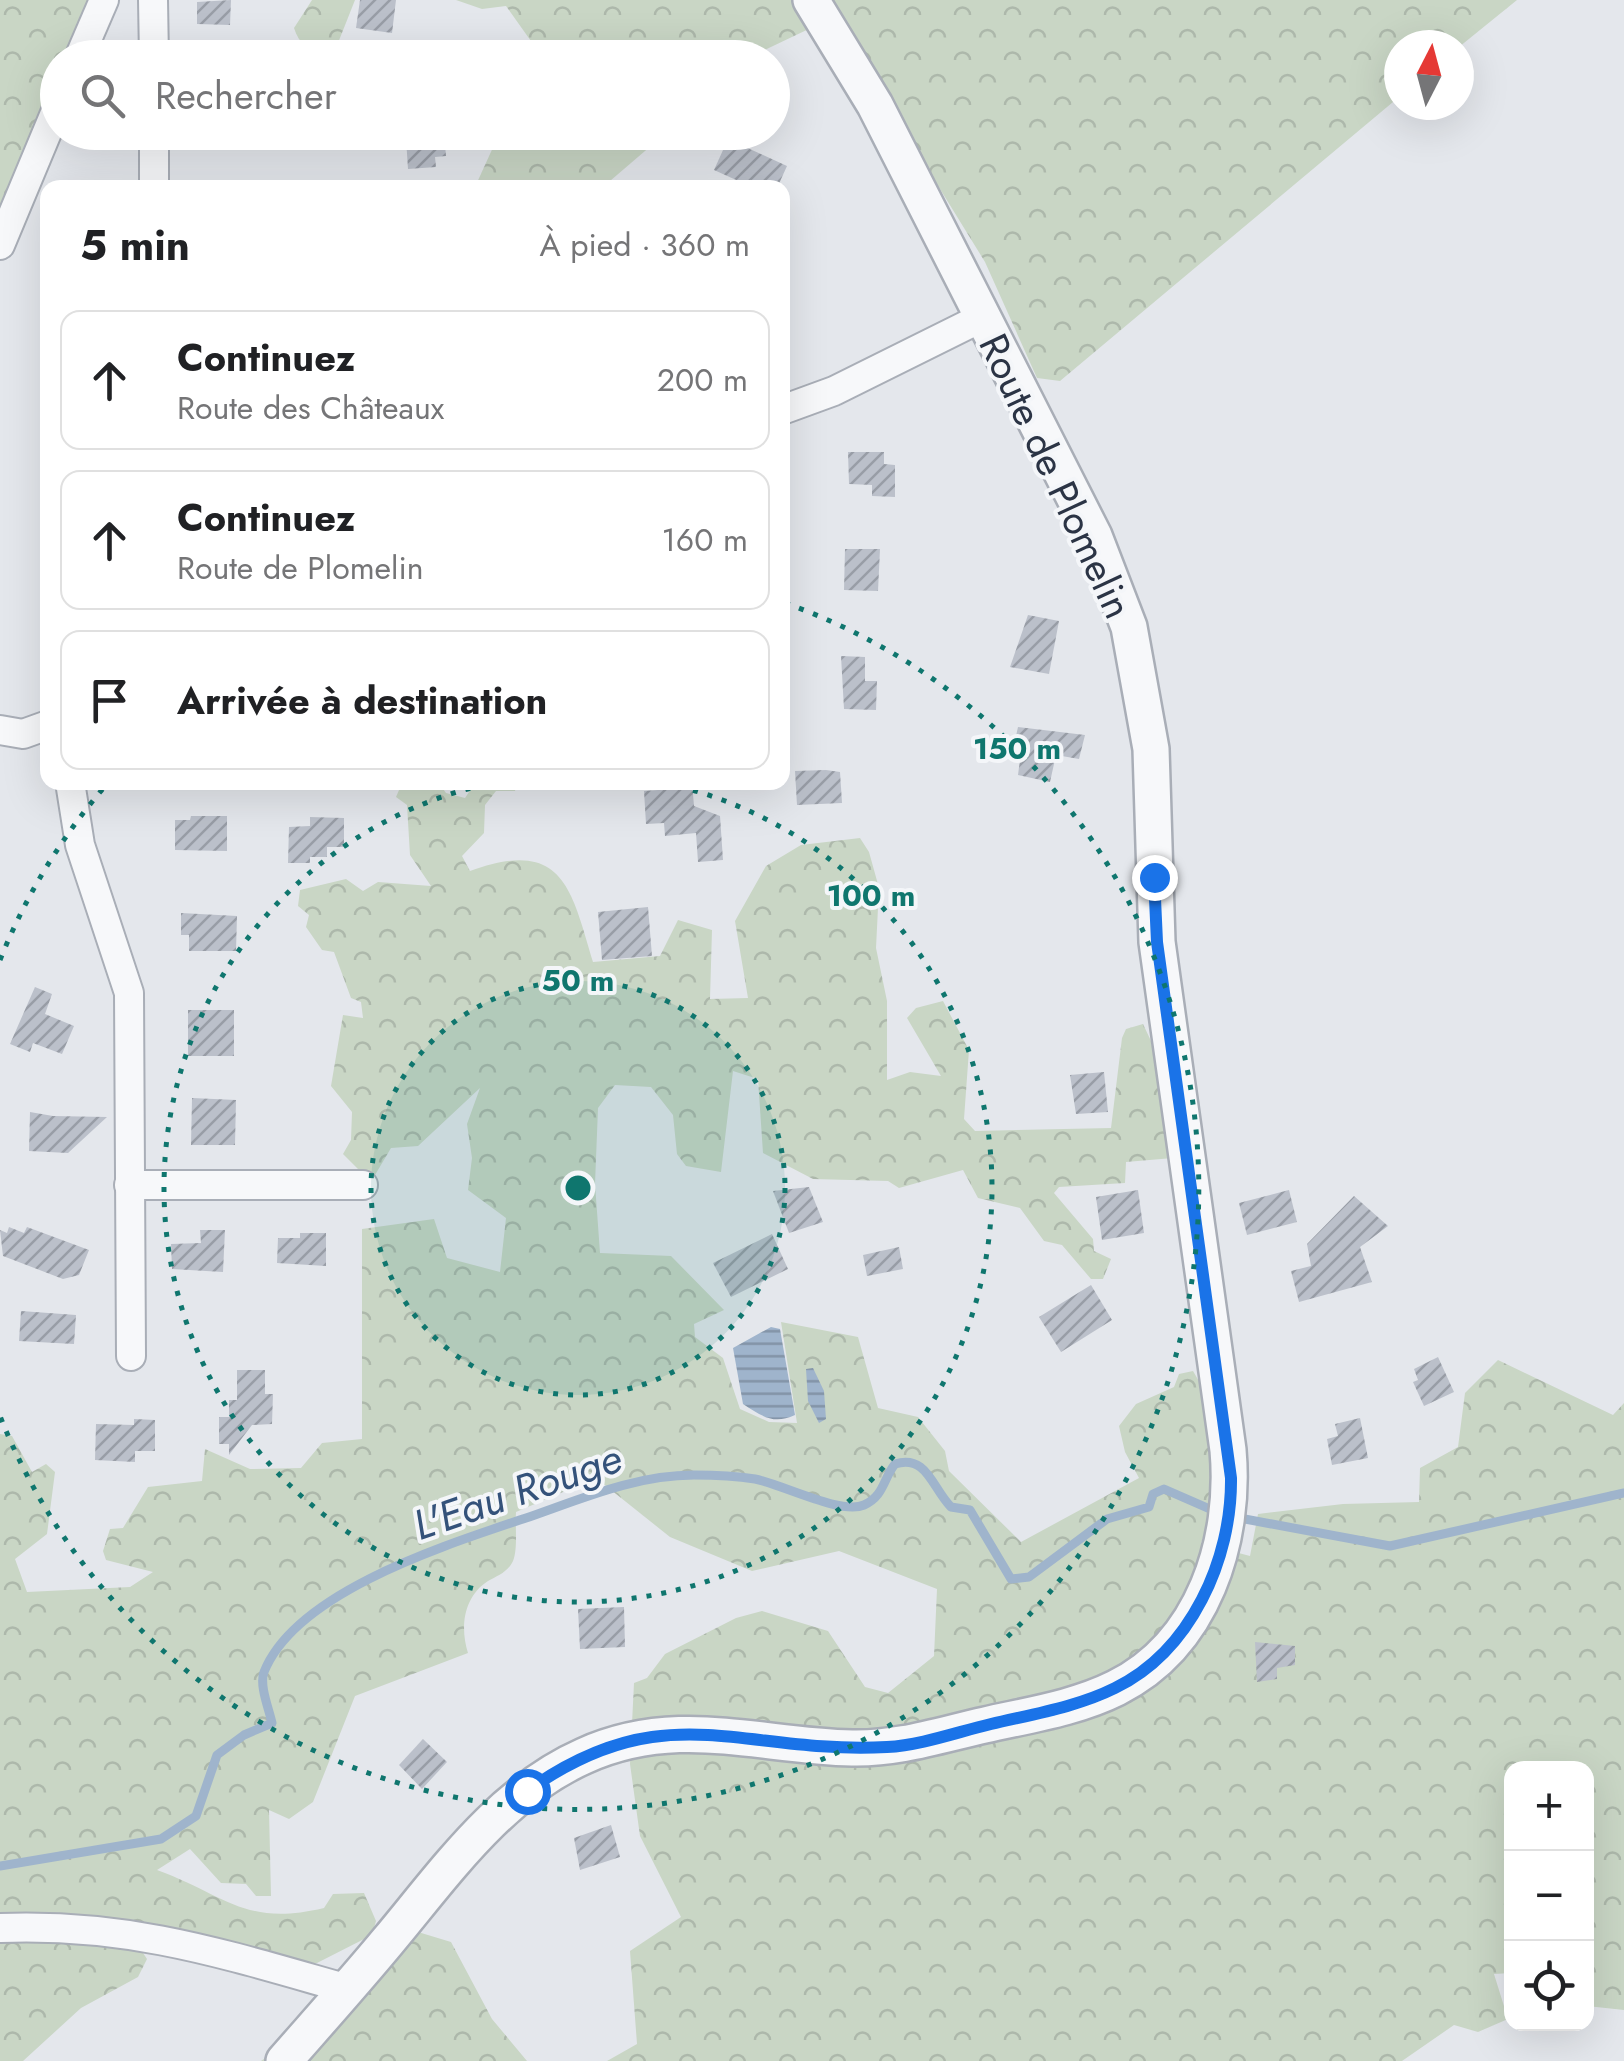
<!DOCTYPE html>
<html lang="fr">
<meta charset="utf-8">
<style>
:root{--surface:#fff;--page:#f2f2f2;--text:#202124;--muted:#757577;--line:#e0e0e0}
body{margin:0;font-family:Jost,sans-serif;background:var(--page);color:var(--text)}
.controls{position:absolute;right:30px;bottom:30px;display:grid;overflow:hidden;border-radius:20px;box-shadow:0 10px 40px #0002}
.controls button{width:90px;height:90px;display:grid;place-items:center;padding:0;border:0;border-bottom:2px solid var(--line);background:var(--surface);color:var(--text);font:50px sans-serif}
.compass{position:absolute;left:1384px;top:30px;width:90px;height:90px;border-radius:50%;background:var(--surface);box-shadow:0 10px 40px #0002;rotate:6deg}
.stop{position:absolute;width:30px;height:30px;margin:-22px;border:8px solid #1a73e8;border-radius:50%;background:#fff}
.stop.end{background:#1a73e8;border-color:#fff;box-shadow:0 2px 10px #0008}
.list{margin:0;padding:0;list-style:none}
h2{display:flex;justify-content:space-between;align-items:center;height:130px;margin:0;padding:0 40px;font-size:42px}
h2 small{font-size:32px;font-weight:400;color:var(--muted)}
.list li{display:grid;grid-template-columns:65px 1fr auto;gap:30px;align-items:center;box-sizing:border-box;height:140px;margin:0 20px 20px;padding:0 20px;border:2px solid var(--line);border-radius:20px}
.list b{display:block;font-size:38px;white-space:nowrap}
.list p{margin:0;font-size:32px;white-space:nowrap;color:var(--muted)}
.list em{font-size:32px;font-style:normal;color:var(--muted)}
.icon{flex:none;width:55px;height:55px;fill:none;stroke:currentColor;stroke-width:2;stroke-linecap:round;stroke-linejoin:round}
.map{position:relative;flex:none;width:1624px;height:2061px;overflow:hidden}
.search{position:absolute;background:var(--surface);box-shadow:0 10px 40px #0002;left:40px;top:40px;width:750px;height:110px;display:flex;align-items:center;gap:25px;box-sizing:border-box;padding:0 35px;border-radius:55px;color:var(--muted);font-size:38px}
.panel{position:absolute;background:var(--surface);box-shadow:0 10px 40px #0002;left:40px;top:180px;width:750px;height:610px;border-radius:20px}
.map>svg:first-child{display:block}
</style>
<div class="map">
<svg width="1624" height="2061" viewBox="0 0 1624 2061">
<defs>
<pattern id="forest-crowns" width="20" height="18" patternUnits="userSpaceOnUse" patternTransform="scale(2.5)"><rect width="20" height="18" fill="#c9d6c5"/><path d="M2 6a3 3 0 1 1 6 0M12 15a3 3 0 1 1 6 0" fill="none" stroke="#adb8ab"/></pattern>
<pattern id="water-rules" width="6" height="5" patternUnits="userSpaceOnUse" patternTransform="scale(2.5)"><rect width="6" height="5" fill="#9fb4cc"/><path d="M0 2.5h6" fill="none" stroke="#8293a7"/></pattern>
<pattern id="building-hatch" width="6" height="6" patternUnits="userSpaceOnUse" patternTransform="scale(2.5)"><rect width="6" height="6" fill="#bbc0ca"/><path d="M-1 1l2-2M0 6l6-6M5 7l2-2" fill="none" stroke="#989da6"/></pattern>
</defs>
<rect width="100%" height="100%" fill="#e4e7ec"/>
<g fill="url(#forest-crowns)">
<polygon points="0,0 92,0 66,57 58,58 57,78 0,210"/>
<path d="M312,0H355L336,48C316,56 301,50 294,28Z"/>
<polygon points="456,0 1517,0 1459,47 1399,45 1399,97 1060,381 1037,378 985,262 834,17 750,57 543,58 506,6 482,9"/>
<polygon points="500,132 666,132 666,133 603,187 475,187"/>
<path d="M402,783H439L446,793L465,798L475,783H517L515,791H496L485,805L484,833L462,856L470,871C563,837 571,888 593,962L660,956L678,920L712,930L710,999L748,998L735,921L766,866L801,845L860,838L869,852L879,888L876,948L887,1001V1080L910,1072L941,1076L907,1018L916,1008L943,1001L969,1050L964,1119L975,1131L1111,1128L1122,1038L1126,1029L1143,1024L1151,1041L1173,1158L1126,1162L1125,1183L1059,1187L1054,1193L1093,1239L1094,1251L1111,1259L1103,1279H1091L1062,1245L1044,1241L1020,1208L978,1198L963,1170L899,1188L888,1181L813,1179L763,1153L758,1079L733,1071L721,1172L686,1166L677,1154L673,1115L651,1087L615,1085L598,1108L595,1184L600,1253L671,1256L724,1310L694,1324L695,1337L723,1358L740,1409L769,1422L797,1423L781,1322L858,1337L878,1408L918,1417L945,1451L949,1471L1021,1542L1139,1478L1125,1452L1119,1426L1136,1404L1174,1387L1179,1374L1193,1371L1207,1395L1216,1504L1201,1543L1250,1556L1258,1514L1343,1504L1419,1502L1420,1468L1458,1447L1465,1393L1498,1360L1613,1415L1624,1403V2010L1587,2006L1586,1768H1512L1511,1973L1494,1974L1508,2019L1478,2032L1454,2025L1402,2061H607L637,2044L630,1951L681,1917L640,1836L630,1764L634,1683L647,1678L665,1654L736,1618L762,1611L828,1631L865,1687L888,1693L934,1656L937,1589L839,1551L752,1571L670,1537L596,1478L516,1512C515,1526 518,1549 513,1561C508,1572 497,1576 488,1581C463,1597 460,1628 468,1653L355,1696L313,1802L289,1819L269,1810L271,1896H256L246,1884L221,1883L190,1849L157,1870C226,1895 244,1927 324,1908L333,1894L364,1893L376,1921L372,1935L317,1963H301L144,1922L122,1921L147,1959L138,1977L81,2008L23,2061H0V1434L12,1436L32,1472L46,1464L55,1472L47,1534L15,1559L27,1592L130,1587L153,1572L106,1560L103,1551L110,1529L123,1528L148,1487L202,1481L205,1449L250,1469L301,1468L322,1443L362,1439V1229L434,1219L447,1258L500,1272L506,1218L468,1190L472,1158L467,1124L480,1088L418,1146L391,1148L375,1175L366,1177L343,1154L351,1140L352,1112L331,1086L343,1015L363,1018L361,1002L351,998L334,952L322,950L306,927L309,915L298,906L300,890L346,879L363,891L378,882L431,886L410,855L407,805L396,797Z"/>
<polygon points="418,1932 451,1942 492,2019 527,2061 261,2061 372,1984"/>
</g>
<g fill="url(#water-rules)">
<path d="M771,1327L780,1329L795,1415C773,1425 762,1416 743,1404L733,1348Z"/>
<polygon points="813,1368 824,1391 826,1419 819,1423 808,1401 806,1369"/>
</g>
<g fill="none" stroke-linecap="round" stroke-linejoin="round">
<g stroke="#9fb4cc" stroke-width="9">
<polyline points="1234,1517 1390,1546 1624,1493"/>
<path d="M0,1866L161,1839L196,1816L217,1755L244,1735L272,1723C269,1709 259,1685 264,1672C296,1591 449,1544 526,1518C581,1499 635,1475 694,1475C713,1475 736,1476 755,1479C781,1484 841,1515 864,1505C884,1496 883,1479 895,1464C927,1454 932,1488 951,1507L970,1510L1011,1579L1029,1577L1107,1519L1149,1507L1153,1494L1164,1489L1219,1513"/>
</g>
</g>
<g fill="url(#building-hatch)">
<polygon points="231,0 230,25 197,24 197,2"/>
<polygon points="360,0 396,0 392,33 356,28"/>
<polygon points="444,134 446,156 435,157 436,167 408,169 406,138"/>
<polygon points="728,139 787,166 777,188 754,188 714,170"/>
<polygon points="848,452 884,452 884,464 895,465 895,497 872,496 872,485 849,484"/>
<polygon points="845,549 880,549 878,591 844,590"/>
<polygon points="1028,615 1059,621 1049,674 1010,667"/>
<polygon points="841,656 865,657 865,681 877,681 876,710 844,709"/>
<polygon points="1018,727 1085,735 1079,759 1056,755 1050,782 1018,775 1020,760 1011,758"/>
<polygon points="826,770 840,772 842,803 797,805 795,771"/>
<polygon points="672,782 692,782 694,806 720,816 723,860 698,862 696,833 665,836 664,823 646,824 644,791 672,789"/>
<polygon points="191,816 227,816 227,851 175,850 175,820 190,820"/>
<polygon points="310,817 344,818 344,847 327,847 327,857 310,857 310,863 288,863 289,827 310,826"/>
<polygon points="648,907 652,956 602,960 598,912"/>
<polygon points="181,913 237,916 236,951 189,951 189,935 181,935"/>
<polygon points="35,987 52,994 45,1014 74,1026 62,1054 33,1043 30,1052 10,1044"/>
<rect x="188" y="1010" width="46" height="46"/>
<polygon points="1104,1072 1108,1112 1076,1114 1070,1075"/>
<polygon points="192,1098 236,1100 235,1145 191,1145"/>
<polygon points="30,1112 53,1116 107,1117 68,1153 29,1151"/>
<polygon points="809,1187 823,1222 789,1233 773,1191"/>
<polygon points="1138,1190 1144,1233 1102,1240 1096,1197"/>
<polygon points="1289,1190 1297,1222 1247,1235 1239,1203"/>
<polygon points="1354,1196 1388,1226 1360,1247 1372,1282 1299,1302 1291,1271 1311,1266 1307,1244"/>
<polygon points="9,1227 24,1233 27,1227 89,1250 79,1275 63,1279 3,1256 0,1230 7,1233"/>
<polygon points="200,1230 225,1230 223,1272 172,1269 171,1244 201,1243"/>
<polygon points="300,1233 326,1233 326,1266 277,1263 278,1238 300,1238"/>
<polygon points="772,1234 788,1269 731,1297 713,1263"/>
<polygon points="899,1247 903,1269 867,1276 863,1255"/>
<polygon points="1091,1285 1112,1320 1061,1352 1039,1317"/>
<polygon points="21,1311 76,1315 74,1344 19,1341"/>
<polygon points="1438,1357 1454,1392 1424,1406 1413,1382 1418,1380 1414,1369"/>
<polygon points="237,1370 265,1370 265,1394 273,1394 272,1424 252,1425 229,1455 229,1444 219,1444 219,1417 229,1417 229,1400 237,1400"/>
<polygon points="1360,1418 1368,1458 1332,1465 1327,1439 1338,1436 1335,1424"/>
<polygon points="134,1419 155,1420 155,1451 135,1451 135,1462 95,1460 96,1424 134,1425"/>
<polygon points="624,1607 625,1647 580,1649 578,1609"/>
<polygon points="1255,1642 1295,1646 1295,1665 1277,1668 1277,1679 1257,1682"/>
<polygon points="423,1739 447,1762 422,1789 399,1765"/>
<polygon points="611,1825 620,1857 580,1870 574,1838"/>
</g>
<g fill="none" stroke-linecap="round" stroke-linejoin="round">
<g stroke="#a9aeb7" stroke-width="32">
<g id="minor">
<polyline points="153,0 154,58"/>
<polyline points="79,58 104,0"/>
<polyline points="154,132 154,188"/>
<polyline points="0,245 58,106"/>
<polyline points="782,410 834,391 981,318"/>
<polyline points="0,730 23,734 48,725"/>
<polyline points="70,782 80,845 129,993 131,1356"/>
<polyline points="129,1185 363,1185"/>
<path d="M0,1928C131,1923 224,1954 348,1989"/>
</g>
</g>
<g stroke="#a9aeb7" stroke-width="40">
<path id="tertiary" d="M284,2061C319,2021 354,1982 388,1941C445,1873 500,1793 584,1756C677,1714 758,1746 852,1748C899,1749 940,1735 985,1725C1029,1715 1076,1708 1116,1688C1204,1644 1236,1540 1228,1450L1157,942L1151,749L1129,627L1094,536L875,105L811,0"/>
</g>
<use href="#minor" stroke="#f7f8fa" stroke-width="28"/>
<use href="#tertiary" stroke="#f7f8fa" stroke-width="35"/>
</g>
<g fill="none" stroke-linecap="round" stroke-linejoin="round">
<path stroke="#1a73e8" stroke-width="12" d="M527,1791C666,1692 741,1755 887,1747C922,1745 957,1732 991,1724C1033,1714 1077,1707 1115,1688C1191,1651 1232,1559 1231,1478L1157,942L1154,877"/>
</g>
<circle cx="578" cy="1188" r="207" fill="#0f766e" fill-opacity=".12"/>
<g fill="none" stroke="#0f766e" stroke-width="5" stroke-dasharray="5 10">
<circle cx="578" cy="1188" r="207"/>
<path d="M664 783A414 414 0 1 1 492 783"/>
<path d="M0 960A621 621 0 0 1 106 785M785 603A621 621 0 1 1 0 1416"/>
</g>
<g text-anchor="middle" stroke-width="8" stroke-linejoin="round" paint-order="stroke">
<g font-size="40" fill="#2b3445" stroke="#f4f6f9">
<text transform="translate(1056 476) rotate(65)" y="14">Route de Plomelin</text>
</g>
<g font-size="42" font-style="italic" fill="#34527a" stroke="#f4f6f9">
<text transform="translate(517 1491) rotate(-19)" y="15">L'Eau Rouge</text>
</g>
</g>
<circle cx="578" cy="1188" r="15" fill="#0f766e" stroke="#f4f6f9" stroke-width="5"/>
<g font-size="30" text-anchor="middle" font-weight="bold" fill="#0f766e" stroke="#f4f6f9" stroke-width="8" stroke-linejoin="round" paint-order="stroke">
<text x="1017" y="759">150 m</text>
<text x="871" y="906">100 m</text>
<text x="578" y="991">50 m</text>
</g>
</svg>
<div class="controls">
<button>+</button>
<button>−</button>
<button><svg class="icon" aria-label="locate" viewBox="0 0 24 24"><circle cx="12" cy="12" r="6"/><path d="M12 2v4M12 18v4M2 12h4M18 12h4"/></svg></button>
</div>
<svg class="compass" viewBox="-18 -18 36 36"><path d="M0-13l5 13h-10z" fill="#e53935"/><path d="M0 13l5-13h-10z" fill="#757577"/></svg>
<div class="stop" style="left:527px;top:1791px"></div>
<div class="stop end" style="left:1154px;top:877px"></div>
<div class="search"><svg class="icon" aria-label="search" viewBox="0 0 24 24"><circle cx="10" cy="10" r="6"/><path d="M15 15l6 6"/></svg>Rechercher</div>
<section class="panel">
<h2>5 min<small>À pied · 360 m</small></h2>
<ul class="list">
<li><svg class="icon" aria-label="ahead" viewBox="0 0 24 24"><path d="M12 20V5M6 11l6-6 6 6"/></svg><div><b>Continuez</b><p>Route des Châteaux</p></div><em>200 m</em></li>
<li><svg class="icon" aria-label="ahead" viewBox="0 0 24 24"><path d="M12 20V5M6 11l6-6 6 6"/></svg><div><b>Continuez</b><p>Route de Plomelin</p></div><em>160 m</em></li>
<li><svg class="icon" aria-label="arrive" viewBox="0 0 24 24"><path d="M6 21V4h12l-3 4 3 4H6"/></svg><div><b>Arrivée à destination</b></div></li>
</ul>
</section>
</div>
